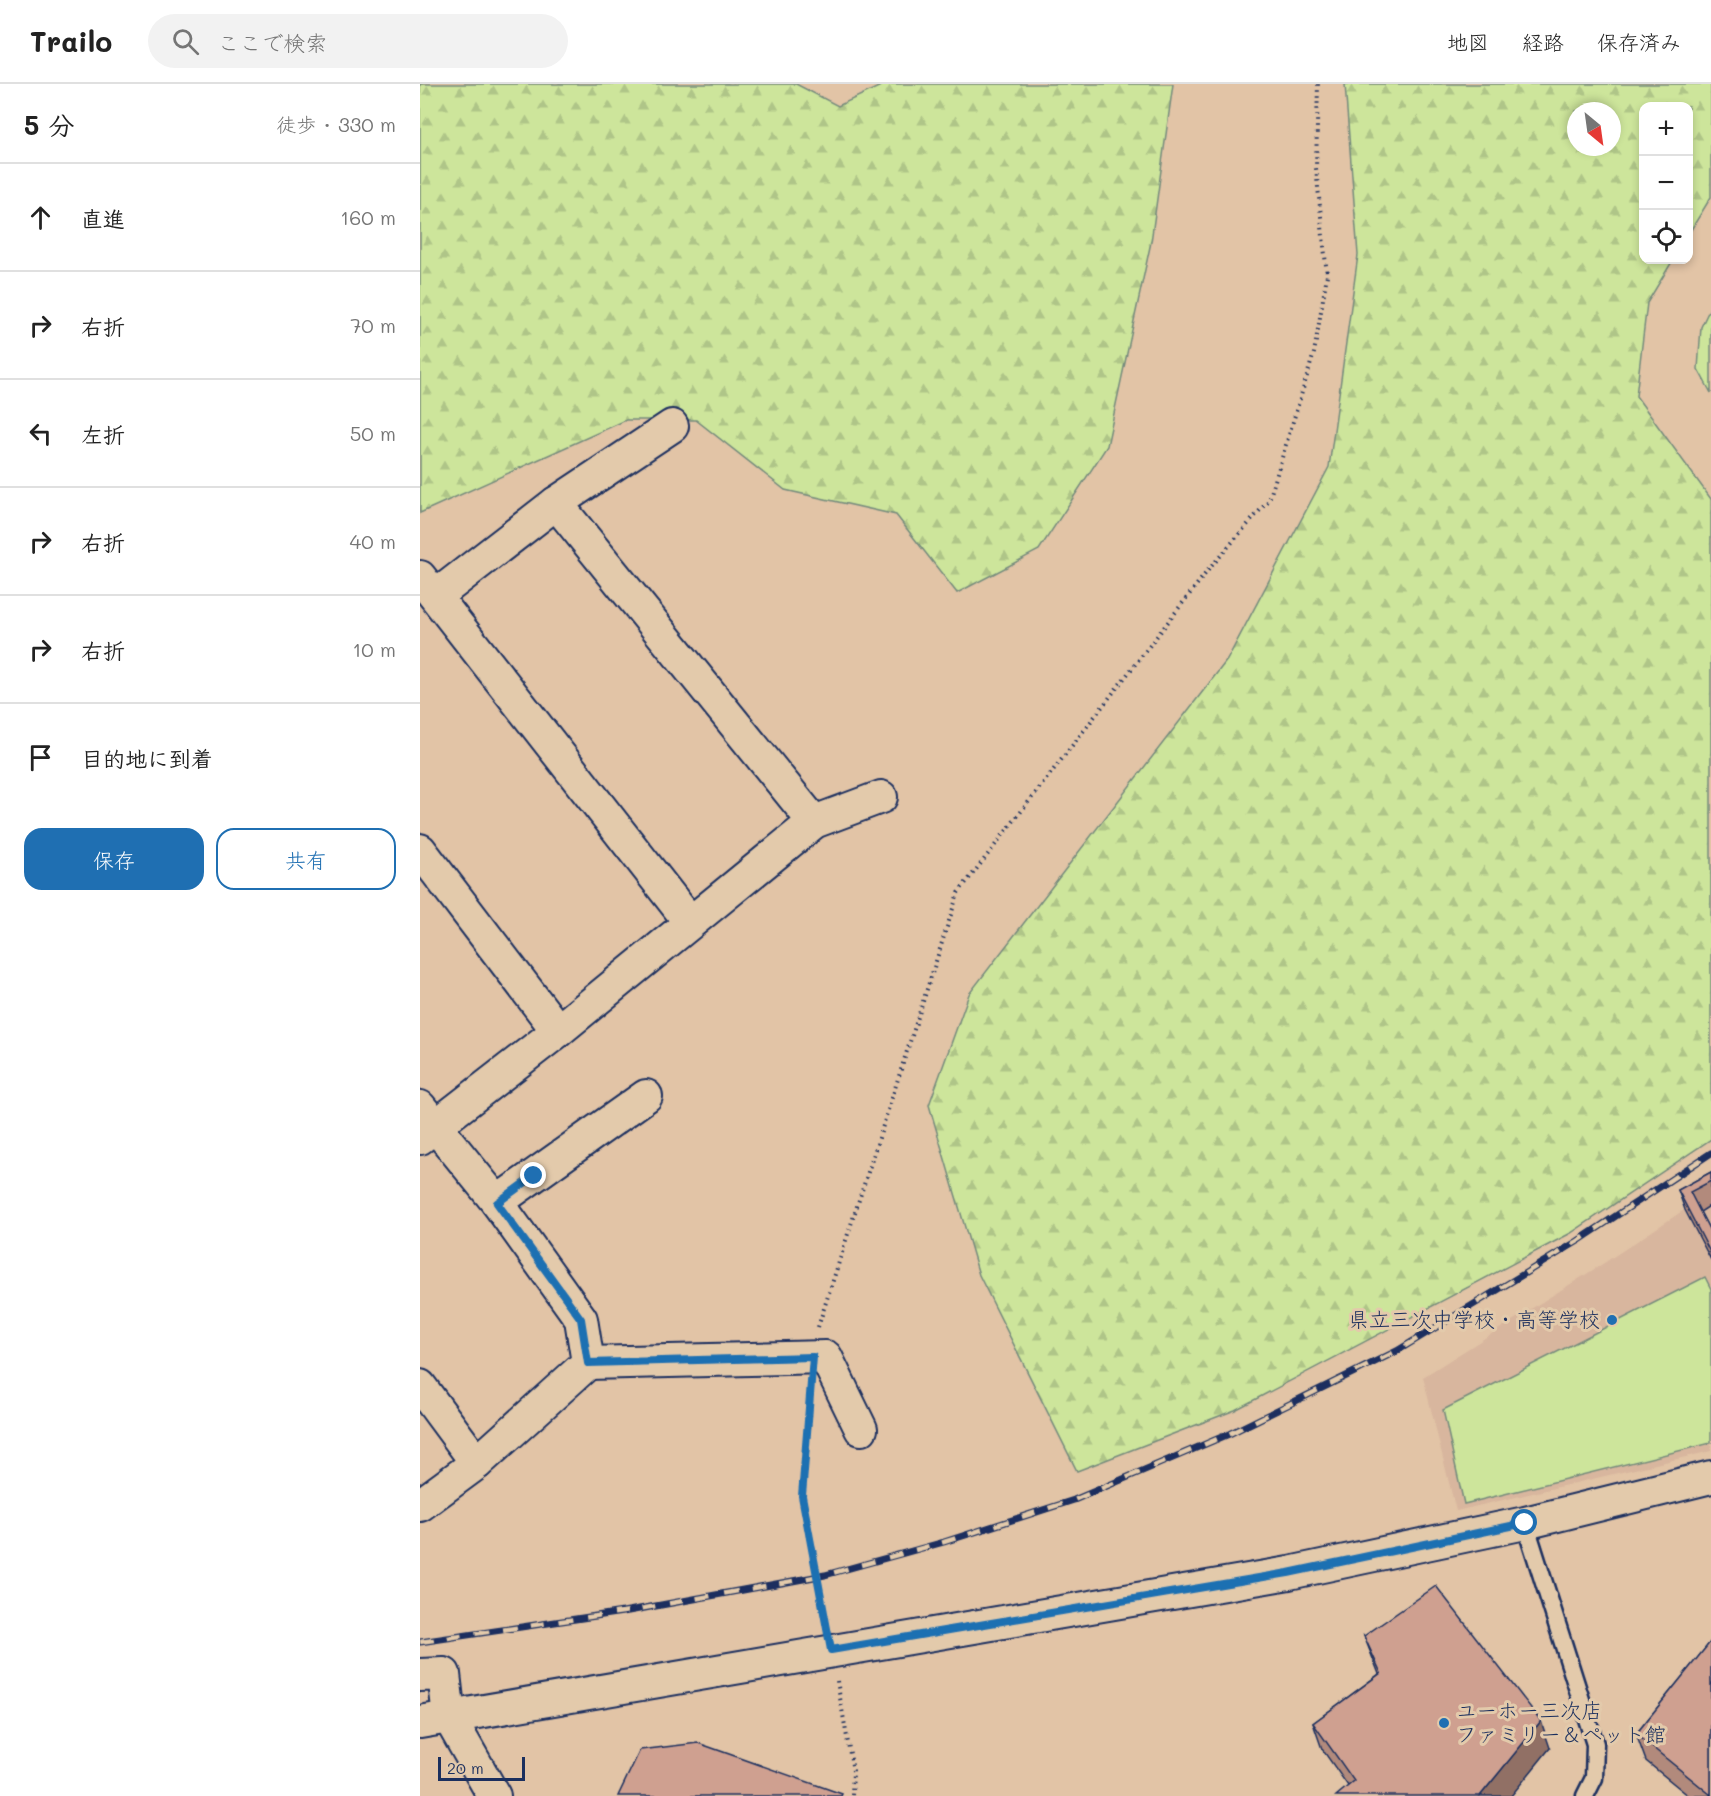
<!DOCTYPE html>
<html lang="ja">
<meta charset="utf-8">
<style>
:root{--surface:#fff;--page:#f2f2f2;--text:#222;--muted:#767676;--line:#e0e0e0;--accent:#1f6fb2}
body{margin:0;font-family:Mali,"Klee One",sans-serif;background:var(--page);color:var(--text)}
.controls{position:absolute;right:18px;top:18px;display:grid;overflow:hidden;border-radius:12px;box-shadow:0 3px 9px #0003}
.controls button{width:54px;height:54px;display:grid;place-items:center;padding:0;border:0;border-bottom:2px solid var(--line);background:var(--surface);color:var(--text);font:30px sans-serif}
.compass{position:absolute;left:1147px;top:18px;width:54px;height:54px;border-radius:50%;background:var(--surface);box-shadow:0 3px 9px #0003;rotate:151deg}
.scale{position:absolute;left:18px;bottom:15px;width:87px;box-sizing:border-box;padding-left:6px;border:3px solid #1b2f5e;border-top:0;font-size:16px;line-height:21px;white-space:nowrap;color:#1b2f5e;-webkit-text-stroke:4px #e3caab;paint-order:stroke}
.stop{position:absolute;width:18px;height:18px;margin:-14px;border:4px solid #1f6fb2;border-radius:50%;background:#fff}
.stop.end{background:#1f6fb2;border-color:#fff;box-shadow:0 2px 6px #0008}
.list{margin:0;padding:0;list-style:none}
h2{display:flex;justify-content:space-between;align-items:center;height:78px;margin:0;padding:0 24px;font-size:26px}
h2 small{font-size:20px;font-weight:400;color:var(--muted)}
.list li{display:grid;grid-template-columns:39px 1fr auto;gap:18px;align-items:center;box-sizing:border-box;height:108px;padding:0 24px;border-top:2px solid var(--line)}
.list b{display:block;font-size:22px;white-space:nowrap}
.list em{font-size:20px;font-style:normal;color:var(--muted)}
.actions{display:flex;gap:12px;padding:18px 24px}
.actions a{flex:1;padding:14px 0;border:2px solid var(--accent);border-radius:18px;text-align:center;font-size:21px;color:var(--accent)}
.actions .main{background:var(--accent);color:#fff}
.icon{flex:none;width:33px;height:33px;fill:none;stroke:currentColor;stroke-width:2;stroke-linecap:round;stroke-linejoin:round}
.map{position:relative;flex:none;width:1291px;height:1712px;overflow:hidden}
header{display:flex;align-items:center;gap:36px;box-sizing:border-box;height:84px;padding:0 30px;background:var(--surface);border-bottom:2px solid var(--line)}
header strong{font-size:28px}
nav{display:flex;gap:33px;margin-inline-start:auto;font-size:21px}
.search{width:420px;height:54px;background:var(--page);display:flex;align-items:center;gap:15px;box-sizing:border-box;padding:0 21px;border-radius:33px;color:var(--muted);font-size:22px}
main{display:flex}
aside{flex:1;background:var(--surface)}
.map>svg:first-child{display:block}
</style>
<header>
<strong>Trailo</strong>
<div class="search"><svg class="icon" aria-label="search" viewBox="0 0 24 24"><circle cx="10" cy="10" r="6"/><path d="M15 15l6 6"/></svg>ここで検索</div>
<nav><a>地図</a><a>経路</a><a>保存済み</a></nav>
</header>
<main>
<aside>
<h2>5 分<small>徒歩 · 330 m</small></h2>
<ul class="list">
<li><svg class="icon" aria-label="ahead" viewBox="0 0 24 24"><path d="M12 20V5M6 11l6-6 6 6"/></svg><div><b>直進</b></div><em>160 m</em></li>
<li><svg class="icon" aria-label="right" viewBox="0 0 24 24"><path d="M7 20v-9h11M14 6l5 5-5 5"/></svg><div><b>右折</b></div><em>70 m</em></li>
<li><svg class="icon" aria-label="left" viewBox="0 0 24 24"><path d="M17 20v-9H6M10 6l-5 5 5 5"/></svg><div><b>左折</b></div><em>50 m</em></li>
<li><svg class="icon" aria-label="right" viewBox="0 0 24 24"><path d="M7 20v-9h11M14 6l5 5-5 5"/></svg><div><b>右折</b></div><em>40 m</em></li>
<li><svg class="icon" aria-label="right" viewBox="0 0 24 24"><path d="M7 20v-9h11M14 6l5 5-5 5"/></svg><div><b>右折</b></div><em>10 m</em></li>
<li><svg class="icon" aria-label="arrive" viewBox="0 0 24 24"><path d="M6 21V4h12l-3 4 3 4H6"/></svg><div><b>目的地に到着</b></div></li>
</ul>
<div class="actions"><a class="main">保存</a><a>共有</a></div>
</aside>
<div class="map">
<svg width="1291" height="1712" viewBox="0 0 1291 1712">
<defs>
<pattern id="forest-firs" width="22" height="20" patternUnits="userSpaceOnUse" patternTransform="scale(1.5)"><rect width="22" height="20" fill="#cde59b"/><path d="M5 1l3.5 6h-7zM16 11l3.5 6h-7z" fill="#afc588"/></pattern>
</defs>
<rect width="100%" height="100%" fill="#e2c4a6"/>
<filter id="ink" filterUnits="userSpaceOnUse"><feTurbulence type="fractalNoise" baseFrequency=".0167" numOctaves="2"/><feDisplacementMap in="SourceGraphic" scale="12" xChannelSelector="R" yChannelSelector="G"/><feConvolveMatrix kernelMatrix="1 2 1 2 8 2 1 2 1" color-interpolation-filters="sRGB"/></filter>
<g filter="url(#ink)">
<polygon fill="#d8b69e" points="1291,1108 1291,1367 1036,1427 1003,1293 1184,1179"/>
<g fill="#cde59b" stroke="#748a7c" stroke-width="1.5">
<polygon points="1291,222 1291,309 1278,285 1281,243"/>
<polygon points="1285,1193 1291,1205 1291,1359 1044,1420 1023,1326"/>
</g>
<g fill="url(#forest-firs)" stroke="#748a7c" stroke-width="1.5" fill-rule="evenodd">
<polygon points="0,0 376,0 418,22 465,0 753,0 731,158 687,362 619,466 537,509 476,431 365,406 276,336 206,336 0,429"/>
<path d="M925,0H1291V113L1269,149L1268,22H1224V176H1253L1227,219L1216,312L1291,415V1055L1151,1149L815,1326L657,1387L559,1191L509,1021L549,910L807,576L909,383L938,171ZM1156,27H1192V63H1156Z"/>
</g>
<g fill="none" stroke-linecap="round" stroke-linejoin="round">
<g stroke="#1b2f5e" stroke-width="21">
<polyline id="lane" points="1105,1439 1175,1660 1174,1694 1165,1712"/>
</g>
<g stroke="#1b2f5e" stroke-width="36">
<g id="street">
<polyline points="136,419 394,738"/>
<polyline points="0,493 270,838"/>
<polyline points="16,512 136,419 252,342"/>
<polyline points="0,766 138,947"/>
<polyline points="0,1023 77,1118 161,1235 168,1279 57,1379 0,1421"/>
<polyline points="0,1054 138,947 394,738 461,713"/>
<polyline points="77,1118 226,1012"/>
<polyline points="168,1279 406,1273 441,1345"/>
<polyline points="0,1302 57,1379"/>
<polyline points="0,1591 24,1590 29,1633 74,1712"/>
<polyline points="0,1638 869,1489 1105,1439 1291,1393"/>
</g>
</g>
<g stroke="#1b2f5e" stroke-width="4" stroke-dasharray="1.5 4.5" stroke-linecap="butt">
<polyline points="398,1243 538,809 789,485 849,416 894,269 907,191 896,84 898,0"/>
<polyline points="390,1313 382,1412 406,1540"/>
<polyline points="417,1597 433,1687 432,1712"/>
</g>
<use href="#lane" stroke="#e3caab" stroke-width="16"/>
<use href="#street" stroke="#e3caab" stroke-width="32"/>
<g stroke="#1b2f5e" stroke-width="7">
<polyline id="rail" points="0,1558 203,1528 405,1491 524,1458 654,1416 809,1350 977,1267 1158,1157 1291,1069"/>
</g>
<use href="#rail" stroke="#e3caab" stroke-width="4.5" stroke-dasharray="14" stroke-linecap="butt"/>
</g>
<g fill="#b28a7c" stroke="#1b2f5e" stroke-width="1.5">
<polygon points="1291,1088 1291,1121 1280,1128 1291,1149 1291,1176 1265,1126 1258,1106"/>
<polygon points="944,1552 1130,1664 928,1702 902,1665 893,1639 959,1590"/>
<polygon points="1291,1557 1291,1712 1269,1712 1226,1677 1216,1650"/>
</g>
<polygon fill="#917065" stroke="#1b2f5e" stroke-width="1.5" points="1121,1637 1130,1664 1091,1712 1060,1712"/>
<g fill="#cfa090" stroke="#1b2f5e" stroke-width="1.5">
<polygon points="1291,1088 1291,1097 1270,1108 1291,1149 1291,1170 1258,1106"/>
<polygon points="1016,1502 1121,1637 1060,1712 916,1712 934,1697 893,1639 961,1589 944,1552"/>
<polygon points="1291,1557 1291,1711 1216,1650"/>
<polygon points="278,1659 422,1710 421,1712 198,1712 220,1666"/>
</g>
</g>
<g fill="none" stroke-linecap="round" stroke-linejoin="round" filter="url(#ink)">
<polyline stroke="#1f6fb2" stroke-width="8" points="114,1092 77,1119 161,1235 168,1279 393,1273 382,1412 411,1566 868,1489 1105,1439"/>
</g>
<g fill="#1f6fb2" stroke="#e3caab" stroke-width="2">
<circle cx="1192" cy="1236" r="6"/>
<circle cx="1024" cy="1639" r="6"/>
</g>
<g text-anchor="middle" stroke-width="6" stroke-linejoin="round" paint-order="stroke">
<g font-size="21" fill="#1b2f5e" stroke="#e3caab" text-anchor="end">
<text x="1180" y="1243">県立三次中学校・高等学校</text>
<text x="1036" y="1634" text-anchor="start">ユーホー三次店<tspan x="1036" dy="24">ファミリー＆ペット館</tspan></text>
</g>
</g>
</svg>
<div class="controls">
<button>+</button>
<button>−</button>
<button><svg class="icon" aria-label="locate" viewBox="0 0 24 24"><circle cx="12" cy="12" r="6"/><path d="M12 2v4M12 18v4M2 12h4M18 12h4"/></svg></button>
</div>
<svg class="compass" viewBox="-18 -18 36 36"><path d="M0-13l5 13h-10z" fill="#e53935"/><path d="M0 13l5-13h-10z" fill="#767676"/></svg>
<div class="scale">20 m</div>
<div class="stop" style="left:1105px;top:1439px"></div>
<div class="stop end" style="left:114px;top:1092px"></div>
</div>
</main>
